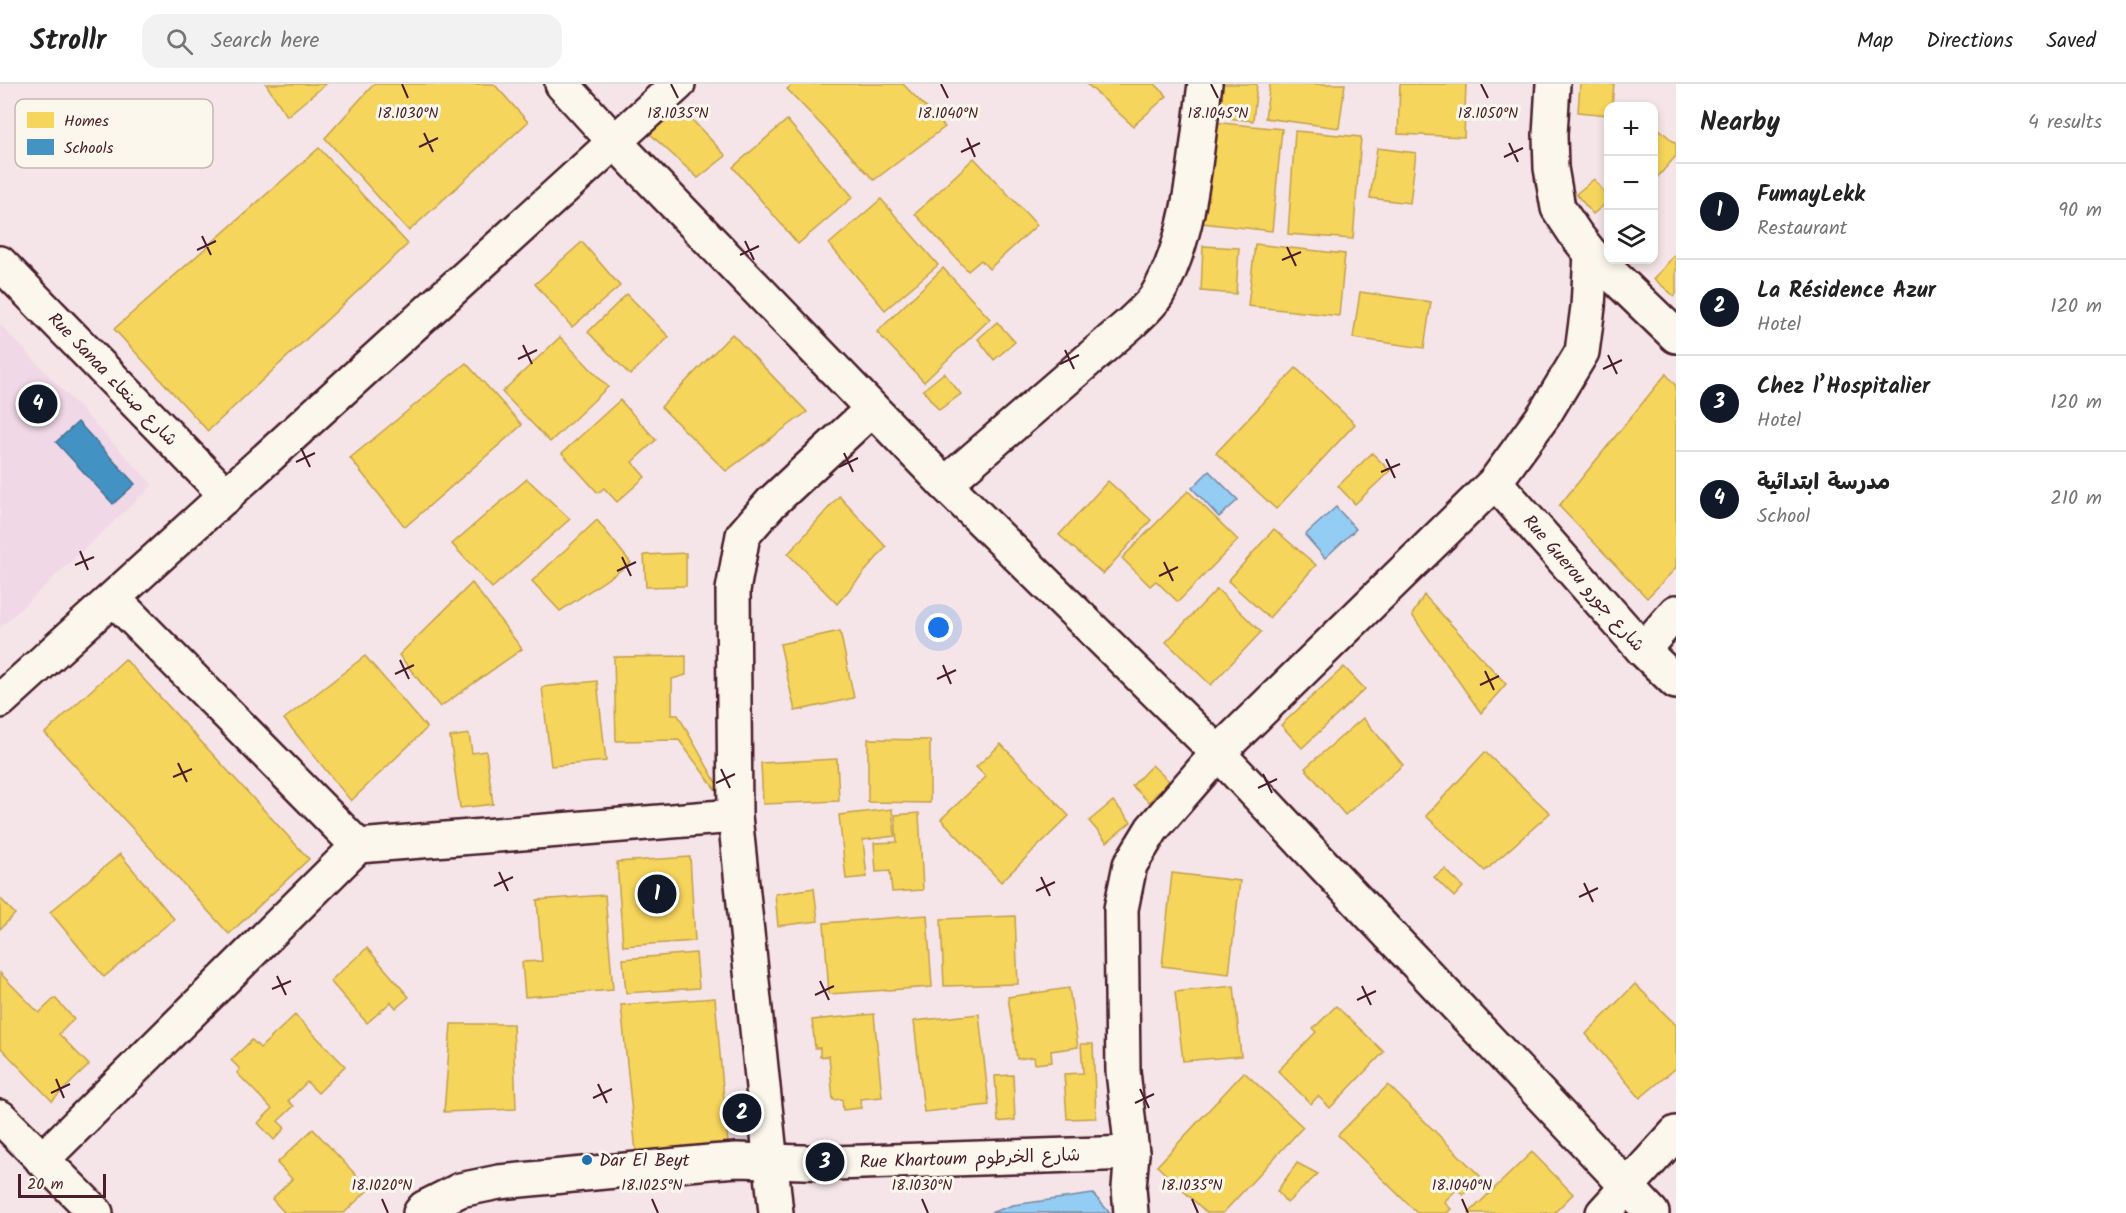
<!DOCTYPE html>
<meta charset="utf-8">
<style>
:root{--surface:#fff;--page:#f2f2f2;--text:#222;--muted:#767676;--line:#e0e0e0;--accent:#111827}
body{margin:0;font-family:Kalam,"Playpen Sans Arabic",sans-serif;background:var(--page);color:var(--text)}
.controls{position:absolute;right:18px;top:18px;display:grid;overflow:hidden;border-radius:12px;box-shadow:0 3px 9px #0003}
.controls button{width:54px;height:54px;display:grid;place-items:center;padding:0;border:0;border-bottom:2px solid var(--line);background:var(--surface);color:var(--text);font:30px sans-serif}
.scale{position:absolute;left:18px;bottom:15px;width:88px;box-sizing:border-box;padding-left:6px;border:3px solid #4a1f2b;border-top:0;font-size:16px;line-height:21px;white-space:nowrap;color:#4a1f2b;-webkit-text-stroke:4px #fbf7ec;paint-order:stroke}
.you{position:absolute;left:939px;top:544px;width:21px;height:21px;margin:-15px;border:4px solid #fff;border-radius:50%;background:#1a73e8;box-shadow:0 0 0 9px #1a73e833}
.badge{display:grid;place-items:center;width:39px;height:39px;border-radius:50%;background:var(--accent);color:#fff;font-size:20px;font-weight:700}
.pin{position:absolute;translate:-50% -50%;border:3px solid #fff;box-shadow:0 2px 6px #0006}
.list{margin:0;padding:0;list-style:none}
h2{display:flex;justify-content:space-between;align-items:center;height:78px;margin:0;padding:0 24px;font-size:26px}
h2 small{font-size:20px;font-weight:400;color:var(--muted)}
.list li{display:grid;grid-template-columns:39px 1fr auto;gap:18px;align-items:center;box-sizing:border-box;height:96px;padding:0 24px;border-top:2px solid var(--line)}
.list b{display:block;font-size:22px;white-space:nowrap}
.list p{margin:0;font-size:20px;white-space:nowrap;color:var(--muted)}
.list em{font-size:20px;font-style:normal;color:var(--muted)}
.icon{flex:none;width:33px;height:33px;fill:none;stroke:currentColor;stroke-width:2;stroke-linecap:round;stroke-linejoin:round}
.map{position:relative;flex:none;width:1676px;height:1129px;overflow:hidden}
header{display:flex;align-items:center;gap:36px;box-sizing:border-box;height:84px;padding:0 30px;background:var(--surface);border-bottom:2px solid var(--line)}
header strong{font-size:28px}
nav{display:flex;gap:33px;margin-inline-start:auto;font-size:21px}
.search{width:420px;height:54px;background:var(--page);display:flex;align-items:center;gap:15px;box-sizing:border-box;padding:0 21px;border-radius:18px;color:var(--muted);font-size:22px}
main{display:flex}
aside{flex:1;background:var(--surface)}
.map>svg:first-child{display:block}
</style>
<header>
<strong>Strollr</strong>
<div class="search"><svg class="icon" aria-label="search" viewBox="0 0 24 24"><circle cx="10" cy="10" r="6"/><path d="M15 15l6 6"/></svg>Search here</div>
<nav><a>Map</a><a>Directions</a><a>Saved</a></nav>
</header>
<main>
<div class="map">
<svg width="1676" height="1129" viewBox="0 0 1676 1129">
<rect width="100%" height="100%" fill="#f5e5e8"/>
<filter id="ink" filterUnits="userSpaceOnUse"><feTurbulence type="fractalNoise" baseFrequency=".0167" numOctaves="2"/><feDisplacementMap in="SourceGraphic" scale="12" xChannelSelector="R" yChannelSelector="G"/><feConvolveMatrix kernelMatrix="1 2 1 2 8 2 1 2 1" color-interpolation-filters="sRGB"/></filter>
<g filter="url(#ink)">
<polygon fill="#f1d8e6" points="0,240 153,401 0,544"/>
<g fill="#93cdf3" stroke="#7687a3" stroke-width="1.5">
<polygon points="1209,387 1238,416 1219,433 1192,404"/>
<polygon points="1336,423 1356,445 1325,474 1305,451"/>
<polygon points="1093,1110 1110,1129 990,1129 1013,1121"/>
</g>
<g fill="#f6d55c" stroke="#c29e4d" stroke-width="1.5">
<polygon points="266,0 326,0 287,32"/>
<polygon points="374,0 494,0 528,38 409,147 325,54"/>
<polygon points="793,0 903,0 945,43 874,96 787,5"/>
<polygon points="1087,0 1155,0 1167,12 1133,42"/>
<polygon points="1214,0 1257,0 1253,37 1210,32"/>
<polygon points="1270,0 1345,0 1339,44 1265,34"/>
<polygon points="1400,0 1466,0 1464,53 1398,50"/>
<polygon points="1580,0 1614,0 1612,22 1608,22 1608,31 1578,28"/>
<polygon points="681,24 726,72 698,94 649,49"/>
<polygon points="787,36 853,113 798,160 733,83"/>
<polygon points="1212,38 1282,45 1272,147 1202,139"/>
<polygon points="1655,41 1676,60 1676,72 1654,97 1654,43"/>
<polygon points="1295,47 1361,53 1353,155 1288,150"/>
<polygon points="319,64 408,160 208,347 114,245"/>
<polygon points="1377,64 1416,69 1410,119 1370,114"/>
<polygon points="974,74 1037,141 989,185 981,176 968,187 915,130"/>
<polygon points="1594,95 1608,113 1608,118 1593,130 1576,110"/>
<polygon points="881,115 938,181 885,226 829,160"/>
<polygon points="582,158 620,202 572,243 535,200"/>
<polygon points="1255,160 1345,170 1339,232 1248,222"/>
<polygon points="1203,162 1239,164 1236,210 1201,207"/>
<polygon points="1676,169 1676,210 1674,212 1654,195"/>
<polygon points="943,184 990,235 924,298 877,248"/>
<polygon points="1360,208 1431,218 1424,264 1353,254"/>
<polygon points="627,210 669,253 630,291 588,248"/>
<polygon points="997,238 1015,258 994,276 978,255"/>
<polygon points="732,250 807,328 726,387 661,323"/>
<polygon points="560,253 608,303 550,358 502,308"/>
<polygon points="466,279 522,341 405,443 350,374"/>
<polygon points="1296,284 1355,340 1276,425 1216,369"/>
<polygon points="944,289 961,310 939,326 923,306"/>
<polygon points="1666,290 1676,302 1676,484 1647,514 1559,422"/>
<polygon points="620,316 656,356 632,378 645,393 617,418 604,404 598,409 562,369"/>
<polygon points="1372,369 1390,387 1355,420 1338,402"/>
<polygon points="527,395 570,435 492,504 452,460"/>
<polygon points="1108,397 1151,436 1103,490 1059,451"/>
<polygon points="1188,407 1238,456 1178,518 1156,497 1150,502 1122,474"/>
<polygon points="839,412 886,463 837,520 788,470"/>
<polygon points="597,436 631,479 560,527 532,497"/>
<polygon points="1274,445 1316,481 1269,534 1228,497"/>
<polygon points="686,469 686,502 646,503 644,471"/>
<polygon points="472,499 522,565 440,623 399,571"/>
<polygon points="1217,505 1261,548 1211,601 1166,558"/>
<polygon points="1424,511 1506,600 1481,629 1412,531"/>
<polygon points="840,547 854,614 795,627 780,560"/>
<polygon points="365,572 427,644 351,717 284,635"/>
<polygon points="686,572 686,591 672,595 672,631 678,631 735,732 679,656 616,657 614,573"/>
<polygon points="125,575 309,775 229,850 45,649"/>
<polygon points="1344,583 1365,605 1302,664 1281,641"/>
<polygon points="597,597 606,677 551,682 542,603"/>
<polygon points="1363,634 1403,681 1345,731 1305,684"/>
<polygon points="469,650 472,669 486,667 493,720 460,724 450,653"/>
<polygon points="868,655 930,656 930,719 868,718"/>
<polygon points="1001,660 1069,732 1001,798 941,735 986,693 976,683"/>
<polygon points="1485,668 1550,729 1485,787 1426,732"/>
<polygon points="837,675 839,717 763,720 761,679"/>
<polygon points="1152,681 1169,697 1149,718 1132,702"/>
<polygon points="1113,717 1131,738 1107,758 1089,737"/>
<polygon points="892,725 895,752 863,756 867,793 846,795 839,731"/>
<polygon points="919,729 923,806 892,808 890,787 876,788 874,759 897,758 895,731"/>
<polygon points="120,770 174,835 104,893 50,828"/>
<polygon points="690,773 695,857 623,862 617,778"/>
<polygon points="1445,785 1463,803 1454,813 1434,793"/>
<polygon points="1172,789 1240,797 1229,890 1162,882"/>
<polygon points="814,804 818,837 778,842 775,810"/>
<polygon points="605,811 613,906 525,913 522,878 542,877 537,816"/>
<polygon points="0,814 15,830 0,845"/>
<polygon points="927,831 932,903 829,910 824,839"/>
<polygon points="1015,832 1018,900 944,902 941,835"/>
<polygon points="367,864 409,913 396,924 391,918 367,939 330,897"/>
<polygon points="696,869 699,904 626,909 623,875"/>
<polygon points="0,889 39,929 55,914 74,935 59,950 89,981 52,1017 0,963"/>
<polygon points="1635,900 1676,941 1676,984 1640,1014 1586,950"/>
<polygon points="1234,902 1241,972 1183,977 1175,908"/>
<polygon points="1069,904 1078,963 1051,967 1052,978 1035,980 1034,973 1017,975 1008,913"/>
<polygon points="715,914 729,1071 636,1068 621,921"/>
<polygon points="1336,922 1384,968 1330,1024 1318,1012 1311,1020 1278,987 1316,948 1313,945"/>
<polygon points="874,930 882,1013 860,1015 861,1024 843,1026 842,1015 833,1016 829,972 820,973 820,964 815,964 812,936"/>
<polygon points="979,930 989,1021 924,1028 914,937"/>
<polygon points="295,931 345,982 318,1009 307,998 288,1017 294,1022 278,1037 285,1044 274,1056 258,1039 272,1025 237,989 240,985 231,976 252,956 260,964"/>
<polygon points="451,940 513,940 516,1025 444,1028"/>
<polygon points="1081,960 1093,960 1096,1034 1067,1035 1064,990 1083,989"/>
<polygon points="1244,988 1303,1043 1223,1129 1207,1129 1157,1082"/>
<polygon points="1013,991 1015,1036 998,1038 995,992"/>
<polygon points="1388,1001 1481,1093 1463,1111 1457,1105 1444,1118 1451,1125 1447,1129 1417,1129 1338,1051"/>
<polygon points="313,1045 369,1105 344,1129 285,1129 272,1115 292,1095 277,1079"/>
<polygon points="1532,1068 1573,1110 1554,1129 1469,1129"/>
<polygon points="1297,1079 1318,1090 1287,1119 1277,1107"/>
</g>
<polygon fill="#4393c3" stroke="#457095" stroke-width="1.5" points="78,338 135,400 113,420 56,358"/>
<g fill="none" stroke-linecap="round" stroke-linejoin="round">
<g stroke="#4a1f2b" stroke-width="38">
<g id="minor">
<polyline points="562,0 615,58 945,400 1218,669 1652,1129"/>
<polyline points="1553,0 1550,51 1551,84 1558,124 1576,151 1591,170 1676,252"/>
<polyline points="0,179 227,412"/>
<polyline points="1495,398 1643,566 1676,598"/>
<path d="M945,400L1132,238C1140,230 1151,221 1157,211C1192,154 1196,66 1205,0"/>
<polyline points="114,515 358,762"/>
<polyline points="1643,566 1676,528"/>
<polyline points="0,617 678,0"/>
<polyline points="0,1033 96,1129"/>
<polyline points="42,1076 358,762 735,732"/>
<polyline points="420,1129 424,1124 460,1106 499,1098 710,1078 737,1076 834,1079 1132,1069"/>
<polyline points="776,1129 735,732 733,506 743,451 771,419 872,325"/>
<polyline points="1131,1129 1129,1104 1132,1069 1123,987 1121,825 1130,781 1152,745 1218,669 1495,398 1544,331 1582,268 1588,223 1591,170"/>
<polyline points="1603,1129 1676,1049"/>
</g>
</g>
<use href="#minor" stroke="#fbf7ec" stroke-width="33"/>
</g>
</g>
<path fill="none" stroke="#4a1f2b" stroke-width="2" d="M402,0L408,14M671,0L678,14M941,0L948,14M1211,0L1218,14M1481,0L1488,14M424,49L433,68M967,54L975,73M1509,59L1518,78M419,63L438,54M961,68L980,59M1504,73L1523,64M202,152L211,171M745,157L754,176M1287,163L1296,182M197,166L216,157M740,171L759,162M1282,176L1301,168M523,261L532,280M1065,266L1074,285M1608,271L1617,290M518,275L537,266M1060,280L1079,271M1603,285L1622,276M301,364L310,383M844,369L853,388M1386,375L1395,394M296,378L315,369M839,383L858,374M1381,388L1400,380M80,467L88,486M622,473L631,492M1164,478L1173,497M75,481L94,473M617,487L636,478M1159,492L1178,483M400,576L409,595M943,581L951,600M1485,587L1494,606M395,590L414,581M937,595L956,586M1480,601L1499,592M178,679L187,698M721,685L730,704M1263,690L1272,709M173,693L192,685M716,699L735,690M1258,704L1277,695M499,788L508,807M1041,793L1050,812M1584,799L1593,818M494,802L513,793M1036,807L1055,798M1579,813L1598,804M277,892L286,911M820,897L829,916M1362,902L1371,921M272,905L291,897M815,911L834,902M1357,916L1376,907M56,995L64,1014M598,1000L607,1019M1140,1005L1149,1024M51,1009L70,1000M593,1014L612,1005M1135,1019L1154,1010M382,1115L388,1129M652,1115L658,1129M922,1115L928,1129M1192,1115L1198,1129M1462,1115L1468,1129"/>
<circle fill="#1f6fb2" stroke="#fbf7ec" stroke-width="2" cx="587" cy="1076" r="6"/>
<g text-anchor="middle" stroke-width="6" stroke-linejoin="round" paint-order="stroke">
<g font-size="18" fill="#4a1f2b" stroke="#fbf7ec">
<text transform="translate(113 295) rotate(46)" y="6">Rue Sanaa شارع صنعاء</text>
<text transform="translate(1584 499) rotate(49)" y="6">Rue Guerou شارع جورو</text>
<text transform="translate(970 1074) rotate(-2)" y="6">Rue Khartoum شارع الخرطوم</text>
</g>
<g font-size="18" fill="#4a1f2b" stroke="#fbf7ec" text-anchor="start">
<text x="599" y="1082">Dar El Beyt</text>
</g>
</g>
<rect x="15" y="15" width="198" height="69" rx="9" fill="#fbf7ec" stroke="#c6b6b2" stroke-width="1.5"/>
<rect x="27" y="28" width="27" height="16" fill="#f6d55c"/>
<rect x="27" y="55" width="27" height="16" fill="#4393c3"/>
<g font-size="16" fill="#4a1f2b">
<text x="64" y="42">Homes</text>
<text x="64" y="69">Schools</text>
</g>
<g font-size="15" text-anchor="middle" fill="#4a1f2b" stroke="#fbf7ec" stroke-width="6" stroke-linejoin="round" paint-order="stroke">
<text x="408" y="34">18.1030°N</text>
<text x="678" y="34">18.1035°N</text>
<text x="948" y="34">18.1040°N</text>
<text x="1218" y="34">18.1045°N</text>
<text x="1488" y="34">18.1050°N</text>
<text x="382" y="1106">18.1020°N</text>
<text x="652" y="1106">18.1025°N</text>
<text x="922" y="1106">18.1030°N</text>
<text x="1192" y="1106">18.1035°N</text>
<text x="1462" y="1106">18.1040°N</text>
</g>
</svg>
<div class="controls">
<button>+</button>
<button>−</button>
<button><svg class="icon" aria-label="layers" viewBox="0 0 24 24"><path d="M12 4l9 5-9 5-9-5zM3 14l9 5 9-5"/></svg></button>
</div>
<div class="scale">20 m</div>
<div class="you"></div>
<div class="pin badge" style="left:657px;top:810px">1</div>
<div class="pin badge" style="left:742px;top:1029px">2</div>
<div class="pin badge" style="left:825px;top:1078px">3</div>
<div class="pin badge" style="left:38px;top:320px">4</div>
</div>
<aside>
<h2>Nearby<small>4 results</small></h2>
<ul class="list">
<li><span class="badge">1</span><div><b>FumayLekk</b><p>Restaurant</p></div><em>90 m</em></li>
<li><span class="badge">2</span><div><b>La Résidence Azur</b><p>Hotel</p></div><em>120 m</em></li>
<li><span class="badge">3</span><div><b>Chez l’Hospitalier</b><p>Hotel</p></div><em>120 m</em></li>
<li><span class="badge">4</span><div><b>مدرسة ابتدائية</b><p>School</p></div><em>210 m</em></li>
</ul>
</aside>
</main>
